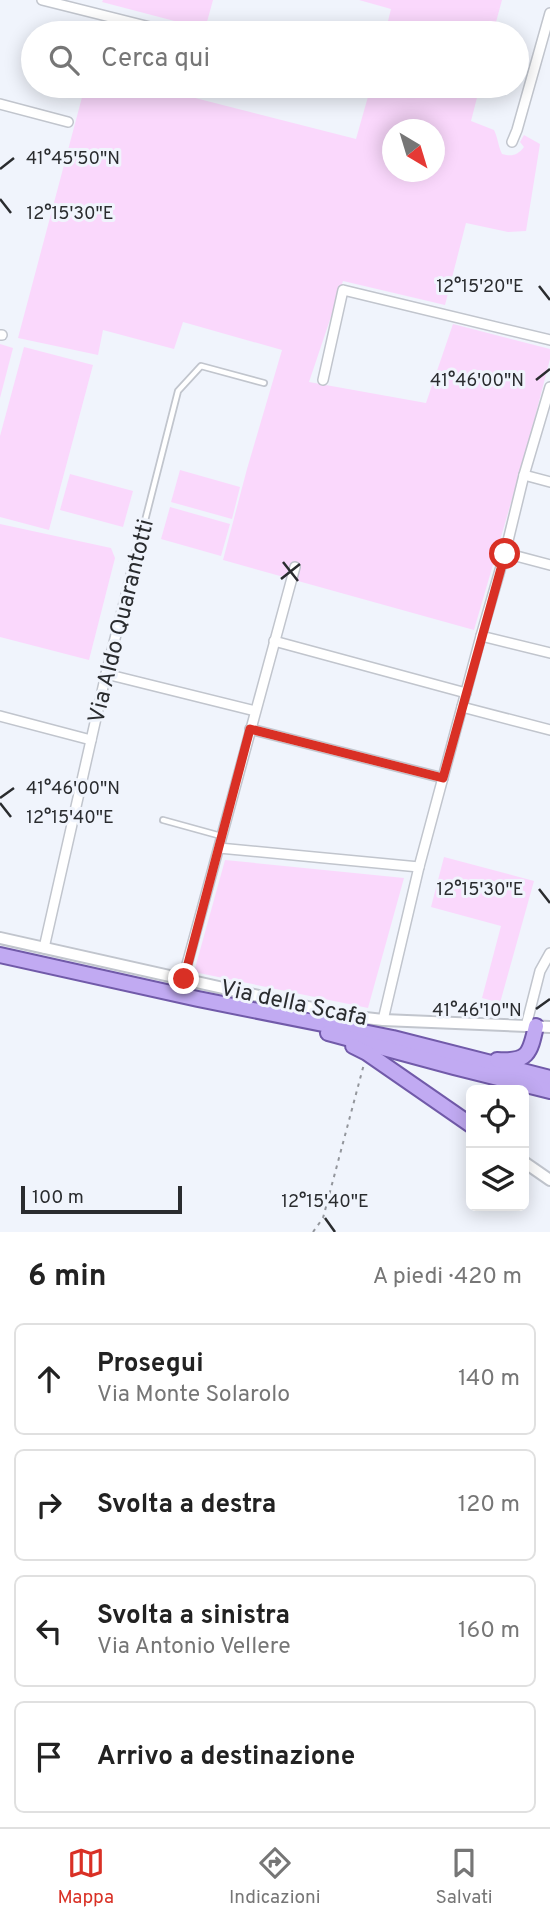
<!DOCTYPE html>
<html lang="it">
<meta charset="utf-8">
<style>
:root{--surface:#fff;--page:#f6f6f6;--text:#222;--muted:#767676;--line:#e0e0e0;--accent:#d93025}
body{margin:0;font-family:Overpass,sans-serif;background:var(--page);color:var(--text)}
.controls{position:absolute;right:21px;bottom:21px;display:grid;overflow:hidden;border-radius:10px;box-shadow:0 4px 18px #0003}
.controls button{width:63px;height:63px;display:grid;place-items:center;padding:0;border:0;border-bottom:2px solid var(--line);background:var(--surface);color:var(--text);font:35px sans-serif}
.compass{position:absolute;left:382px;top:119px;width:63px;height:63px;border-radius:50%;background:var(--surface);box-shadow:0 4px 18px #0003;rotate:142deg}
.scale{position:absolute;left:21px;bottom:18px;width:161px;box-sizing:border-box;padding-left:7px;border:4px solid #2a2c2f;border-top:0;font-size:19px;line-height:24px;white-space:nowrap;color:#2a2c2f;-webkit-text-stroke:5px #f0f4fc;paint-order:stroke}
.stop{position:absolute;width:21px;height:21px;margin:-16px;border:5px solid #d93025;border-radius:50%;background:#fff}
.stop.end{background:#d93025;border-color:#fff;box-shadow:0 2px 7px #0008}
.list{margin:0;padding:0;list-style:none}
h2{display:flex;justify-content:space-between;align-items:center;height:91px;margin:0;padding:0 28px;font-size:30px}
h2 small{font-size:23px;font-weight:400;color:var(--muted)}
.list li{display:grid;grid-template-columns:46px 1fr auto;gap:21px;align-items:center;box-sizing:border-box;height:112px;margin:0 14px 14px;padding:0 14px;border:2px solid var(--line);border-radius:10px}
.list b{display:block;font-size:26px;white-space:nowrap}
.list p{margin:0;font-size:23px;white-space:nowrap;color:var(--muted)}
.list em{font-size:23px;font-style:normal;color:var(--muted)}
.icon{flex:none;width:38px;height:38px;fill:none;stroke:currentColor;stroke-width:2;stroke-linecap:round;stroke-linejoin:round}
.map{position:relative;flex:none;width:550px;height:1232px;overflow:hidden}
.search{position:absolute;background:var(--surface);box-shadow:0 4px 18px #0003;left:21px;right:21px;top:21px;height:77px;display:flex;align-items:center;gap:18px;box-sizing:border-box;padding:0 24px;border-radius:38px;color:var(--muted);font-size:26px}
.sheet{height:595px;background:var(--surface)}
nav{display:flex;justify-content:space-around;align-items:center;box-sizing:border-box;height:98px;border-top:2px solid var(--line);background:var(--surface);font-size:19px;color:var(--muted)}
nav a{display:grid;justify-items:center;gap:4px}
nav .on{color:var(--accent)}
.map>svg:first-child{display:block}
</style>
<div class="map">
<svg width="550" height="1232" viewBox="0 0 550 1232">
<rect width="100%" height="100%" fill="#f0f4fc"/>
<g fill="#fad8fc" fill-rule="evenodd">
<polygon points="103,0 213,0 205,29 102,2"/>
<polygon points="359,0 502,0 493,33 385,33 391,9"/>
<path d="M85,86H148L356,139L371,86H480L471,121L494,130C498,138 498,146 502,154C512,157 518,155 524,147L520,142L524,135L540,144L526,231L508,232L466,223L445,305L343,281L309,382L426,403L453,324L550,349V359L528,444L474,630L223,560L247,469L282,350L183,322L174,349L103,330L98,355L18,338ZM392,130H434V172H392Z"/>
<polygon points="0,344 13,348 0,398"/>
<polygon points="24,347 93,365 49,530 0,517 0,436"/>
<polygon points="180,470 240,487 232,519 171,502"/>
<polygon points="70,474 133,491 123,527 60,510"/>
<polygon points="170,507 230,524 221,556 161,539"/>
<polygon points="0,524 111,548 115,558 89,660 0,637"/>
<polygon points="444,857 534,881 500,1003 482,998 501,926 431,907"/>
<polygon points="225,860 404,878 368,1008 194,972"/>
</g>
<g fill="none" stroke-linecap="round" stroke-linejoin="round">
<g stroke="#c1c5cd" stroke-width="8">
<g id="service">
<polyline points="137,552 178,391 201,366 264,383"/>
<polyline points="163,820 221,836"/>
</g>
</g>
<g stroke="#c1c5cd" stroke-width="12">
<g id="minor">
<polyline points="42,0 174,33"/>
<polyline points="0,104 68,122"/>
<polyline points="512,142 517,130 550,13"/>
<polyline points="0,335 2,335"/>
<polyline points="323,380 343,290 550,340"/>
<polyline points="524,475 550,482"/>
<polyline points="505,553 550,565"/>
<polyline points="481,636 550,653"/>
<polyline points="274,641 466,693"/>
<polyline points="106,674 255,711"/>
<polyline points="462,707 550,730"/>
<polyline points="0,716 91,740"/>
<polyline points="250,729 443,778"/>
<polyline points="219,848 419,867"/>
<polyline points="44,948 106,674 137,552"/>
<polyline points="183,979 295,567"/>
<polyline points="383,1020 419,867 481,636 505,553 524,475 550,387"/>
<polyline points="526,1026 540,971 550,953"/>
</g>
</g>
<g stroke="#c1c5cd" stroke-width="14">
<g id="tertiary">
<polyline points="0,938 348,1016 383,1020 550,1027"/>
<polyline points="524,1162 550,1180"/>
</g>
</g>
<g stroke="#715aa9" stroke-width="18">
<g id="primary">
<polyline points="0,955 198,999 393,1038 550,1078"/>
<polyline points="328,1033 454,1067 550,1091"/>
<polyline points="353,1046 367,1053 471,1125"/>
<path d="M497,1060C528,1062 530,1054 536,1026"/>
</g>
</g>
<polyline stroke="#93969c" stroke-width="2" stroke-dasharray="3.5 5" stroke-linecap="butt" points="313,1232 323,1218 364,1064"/>
<use href="#service" stroke="#fff" stroke-width="4.5"/>
<use href="#minor" stroke="#fff" stroke-width="9"/>
<use href="#tertiary" stroke="#fff" stroke-width="10"/>
<use href="#primary" stroke="#c1aaf2" stroke-width="14"/>
</g>
<g fill="none" stroke-linecap="round" stroke-linejoin="round">
<polyline stroke="#d93025" stroke-width="9" points="184,979 250,729 443,778 505,554"/>
</g>
<path fill="none" stroke="#2a2c2f" stroke-width="2.5" d="M0,169L14,158M0,199L11,213M539,286L550,300M536,380L550,369M283,562L298,581M281,579L300,564M0,798L14,788M0,803L11,817M539,889L550,903M536,1009L550,999M325,1218L335,1232"/>
<g text-anchor="middle" stroke-width="6" stroke-linejoin="round" paint-order="stroke">
<g font-size="23" fill="#2a2c2f" stroke="#f0f4fc">
<text transform="translate(120 621) rotate(-76)" y="8">Via Aldo Quarantotti</text>
<text transform="translate(294 1002) rotate(12)" y="8">Via della Scafa</text>
</g>
</g>
<g font-size="18" text-anchor="middle" fill="#2a2c2f" stroke="#f0f4fc" stroke-width="6" stroke-linejoin="round" paint-order="stroke">
<text x="73" y="164">41°45'50"N</text>
<text x="70" y="219">12°15'30"E</text>
<text x="480" y="292">12°15'20"E</text>
<text x="477" y="386">41°46'00"N</text>
<text x="73" y="794">41°46'00"N</text>
<text x="70" y="823">12°15'40"E</text>
<text x="480" y="895">12°15'30"E</text>
<text x="477" y="1016">41°46'10"N</text>
<text x="325" y="1207">12°15'40"E</text>
</g>
</svg>
<div class="controls">
<button><svg class="icon" aria-label="locate" viewBox="0 0 24 24"><circle cx="12" cy="12" r="6"/><path d="M12 2v4M12 18v4M2 12h4M18 12h4"/></svg></button>
<button><svg class="icon" aria-label="layers" viewBox="0 0 24 24"><path d="M12 4l9 5-9 5-9-5zM3 14l9 5 9-5"/></svg></button>
</div>
<svg class="compass" viewBox="-18 -18 36 36"><path d="M0-13l5 13h-10z" fill="#e53935"/><path d="M0 13l5-13h-10z" fill="#767676"/></svg>
<div class="scale">100 m</div>
<div class="stop" style="left:505px;top:554px"></div>
<div class="stop end" style="left:184px;top:979px"></div>
<div class="search"><svg class="icon" aria-label="search" viewBox="0 0 24 24"><circle cx="10" cy="10" r="6"/><path d="M15 15l6 6"/></svg>Cerca qui</div>
</div>
<section class="sheet">
<h2>6 min<small>A piedi · 420 m</small></h2>
<ul class="list">
<li><svg class="icon" aria-label="ahead" viewBox="0 0 24 24"><path d="M12 20V5M6 11l6-6 6 6"/></svg><div><b>Prosegui</b><p>Via Monte Solarolo</p></div><em>140 m</em></li>
<li><svg class="icon" aria-label="right" viewBox="0 0 24 24"><path d="M7 20v-9h11M14 6l5 5-5 5"/></svg><div><b>Svolta a destra</b></div><em>120 m</em></li>
<li><svg class="icon" aria-label="left" viewBox="0 0 24 24"><path d="M17 20v-9H6M10 6l-5 5 5 5"/></svg><div><b>Svolta a sinistra</b><p>Via Antonio Vellere</p></div><em>160 m</em></li>
<li><svg class="icon" aria-label="arrive" viewBox="0 0 24 24"><path d="M6 21V4h12l-3 4 3 4H6"/></svg><div><b>Arrivo a destinazione</b></div></li>
</ul>
</section>
<nav>
<a class="on"><svg class="icon" aria-label="map" viewBox="0 0 24 24"><path d="M3 6l6-2 6 2 6-2v14l-6 2-6-2-6 2zM9 4v14M15 6v14"/></svg>Mappa</a>
<a><svg class="icon" aria-label="directions" viewBox="0 0 24 24"><path d="M12 3l9 9-9 9-9-9zM9 14v-3h6M13 9l2 2-2 2"/></svg>Indicazioni</a>
<a><svg class="icon" aria-label="saved" viewBox="0 0 24 24"><path d="M7 4h10v16l-5-4-5 4z"/></svg>Salvati</a>
</nav>
